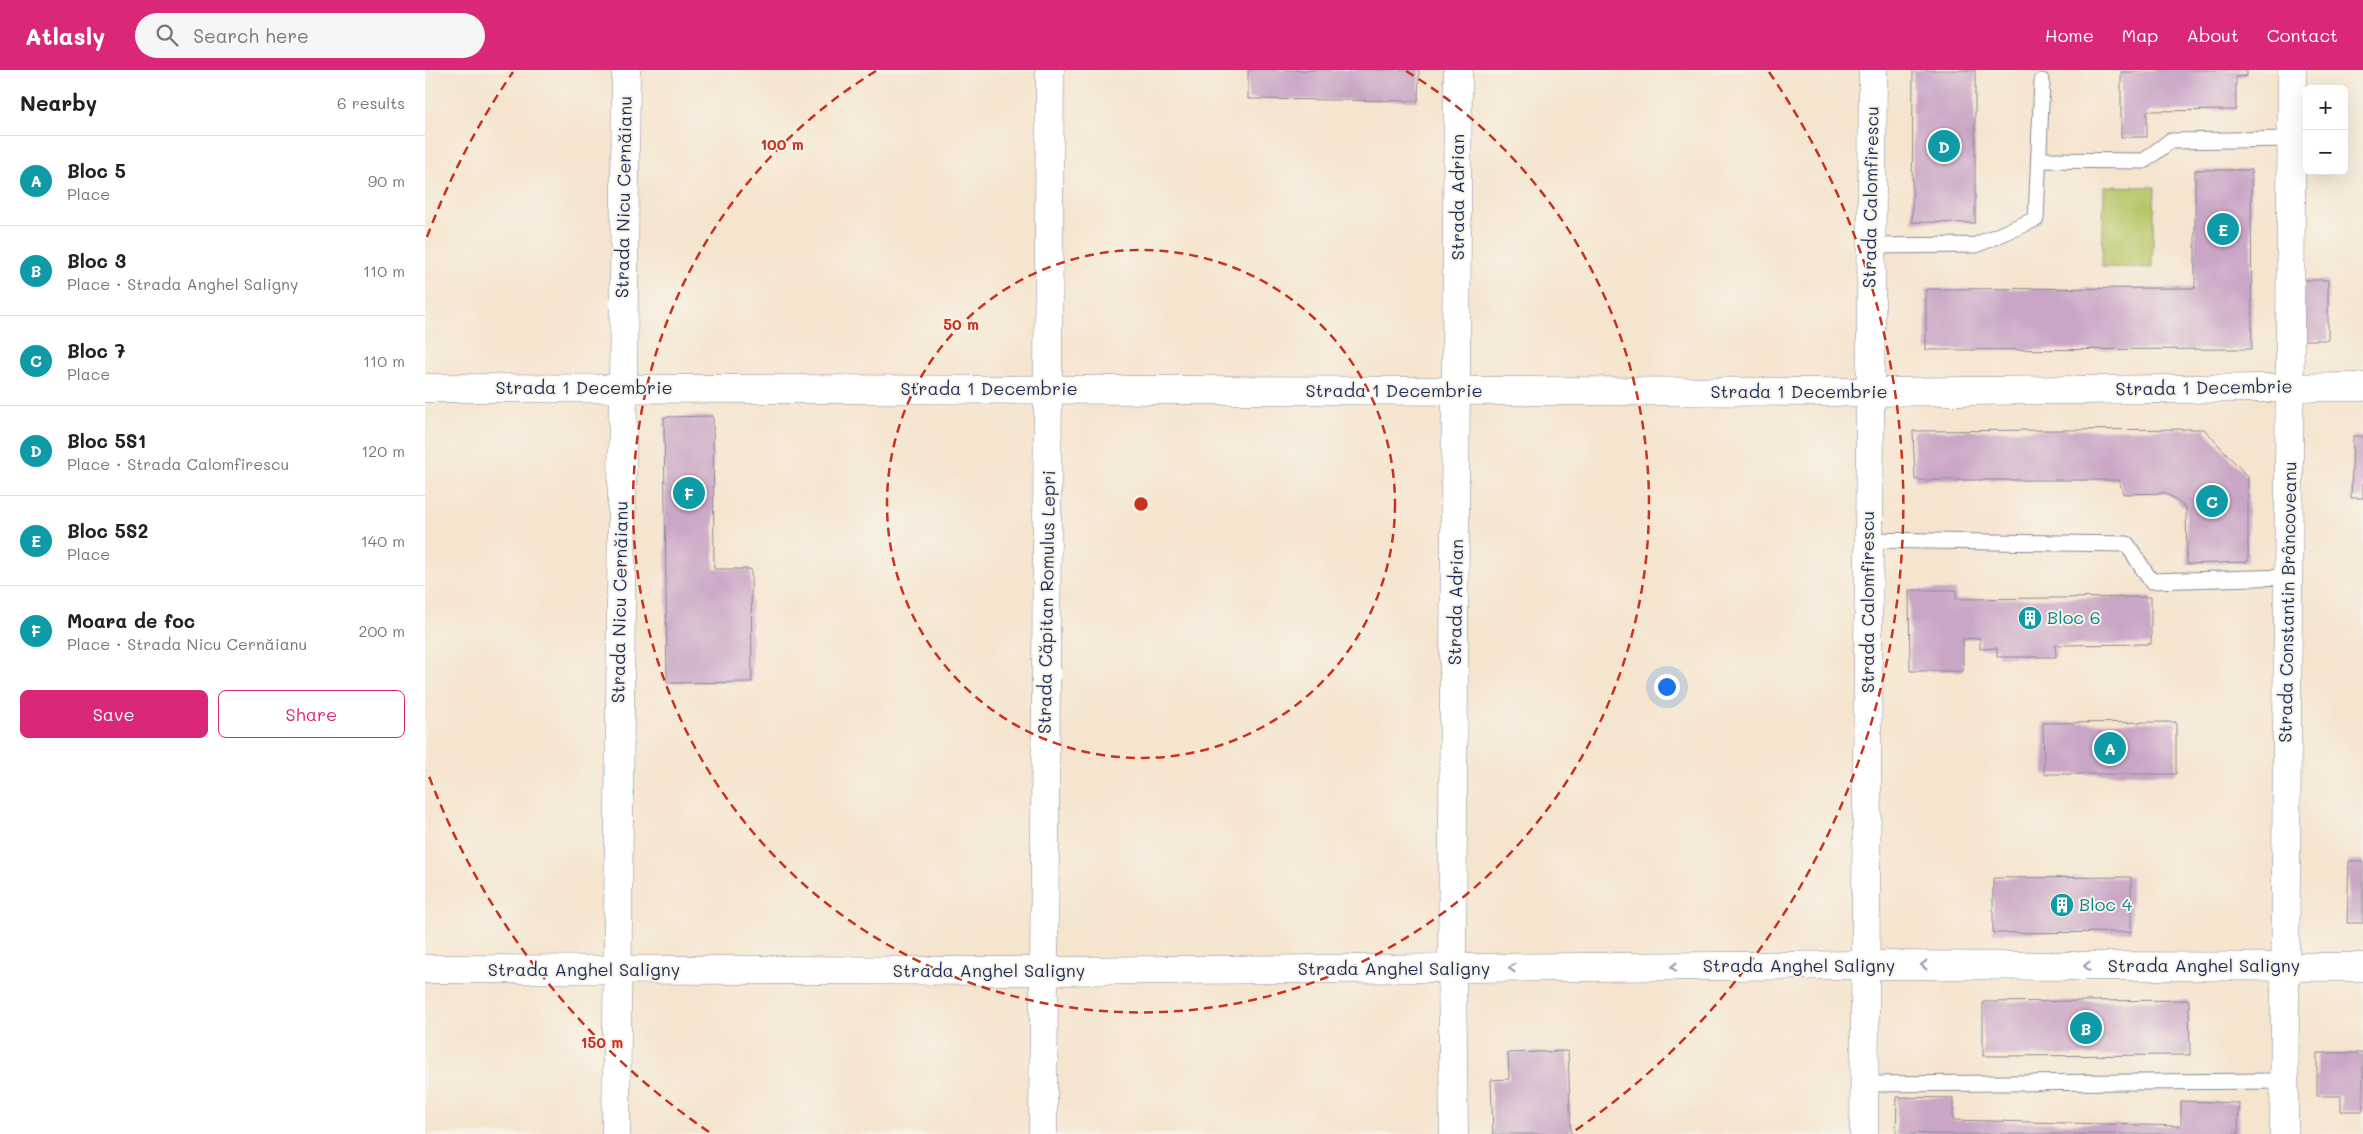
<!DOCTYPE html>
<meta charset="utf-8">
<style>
:root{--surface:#fff;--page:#f6f6f6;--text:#222;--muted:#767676;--line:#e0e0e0;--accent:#db2777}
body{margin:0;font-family:Mali,sans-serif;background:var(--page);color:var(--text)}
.controls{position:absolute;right:15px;top:15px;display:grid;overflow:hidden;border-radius:8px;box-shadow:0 5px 20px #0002}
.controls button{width:45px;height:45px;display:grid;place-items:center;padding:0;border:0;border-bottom:1px solid var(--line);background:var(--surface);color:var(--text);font:25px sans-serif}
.you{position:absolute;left:1241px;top:616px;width:18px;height:18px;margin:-12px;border:4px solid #fff;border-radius:50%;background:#1a73e8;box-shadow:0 0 0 8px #1a73e833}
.badge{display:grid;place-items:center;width:32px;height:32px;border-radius:50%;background:var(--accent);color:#fff;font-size:16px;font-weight:700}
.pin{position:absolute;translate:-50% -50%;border:2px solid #fff;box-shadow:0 1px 5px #0006}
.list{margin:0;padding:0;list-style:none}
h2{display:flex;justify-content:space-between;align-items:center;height:65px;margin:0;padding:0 20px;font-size:21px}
h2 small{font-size:16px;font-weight:400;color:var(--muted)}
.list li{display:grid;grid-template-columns:32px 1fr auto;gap:15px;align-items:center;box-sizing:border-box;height:90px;padding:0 20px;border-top:1px solid var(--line)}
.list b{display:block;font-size:19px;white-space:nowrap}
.list p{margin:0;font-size:16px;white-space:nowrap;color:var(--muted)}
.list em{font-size:16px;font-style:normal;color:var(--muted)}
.actions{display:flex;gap:10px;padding:15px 20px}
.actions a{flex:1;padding:11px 0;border:1px solid var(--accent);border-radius:8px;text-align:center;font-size:18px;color:var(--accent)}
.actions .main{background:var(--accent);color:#fff}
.icon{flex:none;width:28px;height:28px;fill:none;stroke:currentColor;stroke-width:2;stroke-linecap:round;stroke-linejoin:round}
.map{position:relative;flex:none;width:1938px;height:1064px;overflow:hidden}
header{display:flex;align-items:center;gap:30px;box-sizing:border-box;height:70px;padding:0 25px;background:var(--accent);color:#fff}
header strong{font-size:24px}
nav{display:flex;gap:28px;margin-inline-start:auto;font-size:18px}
.search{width:350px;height:45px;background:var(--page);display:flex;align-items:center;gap:12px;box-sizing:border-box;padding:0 18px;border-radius:28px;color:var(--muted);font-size:19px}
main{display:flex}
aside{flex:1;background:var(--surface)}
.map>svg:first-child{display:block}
</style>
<header>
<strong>Atlasly</strong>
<div class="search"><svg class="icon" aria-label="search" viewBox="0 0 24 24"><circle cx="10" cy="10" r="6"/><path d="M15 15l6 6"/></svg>Search here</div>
<nav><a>Home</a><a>Map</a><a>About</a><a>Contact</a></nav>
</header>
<main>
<aside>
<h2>Nearby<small>6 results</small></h2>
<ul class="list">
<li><span class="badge" style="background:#0f9aa8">A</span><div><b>Bloc 5</b><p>Place</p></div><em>90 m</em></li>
<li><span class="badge" style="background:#0f9aa8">B</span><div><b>Bloc 3</b><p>Place · Strada Anghel Saligny</p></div><em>110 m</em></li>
<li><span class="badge" style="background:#0f9aa8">C</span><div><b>Bloc 7</b><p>Place</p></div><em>110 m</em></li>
<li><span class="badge" style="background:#0f9aa8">D</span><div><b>Bloc 5S1</b><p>Place · Strada Calomfirescu</p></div><em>120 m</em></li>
<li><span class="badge" style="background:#0f9aa8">E</span><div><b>Bloc 5S2</b><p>Place</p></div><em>140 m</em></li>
<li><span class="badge" style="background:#0f9aa8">F</span><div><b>Moara de foc</b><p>Place · Strada Nicu Cernăianu</p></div><em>200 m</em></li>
</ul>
<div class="actions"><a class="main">Save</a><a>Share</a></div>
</aside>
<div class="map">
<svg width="1938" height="1064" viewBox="0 0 1938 1064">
<rect width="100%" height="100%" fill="#f7f3e8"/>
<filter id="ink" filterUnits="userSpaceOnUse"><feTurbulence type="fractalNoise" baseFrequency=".02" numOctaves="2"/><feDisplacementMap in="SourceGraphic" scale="10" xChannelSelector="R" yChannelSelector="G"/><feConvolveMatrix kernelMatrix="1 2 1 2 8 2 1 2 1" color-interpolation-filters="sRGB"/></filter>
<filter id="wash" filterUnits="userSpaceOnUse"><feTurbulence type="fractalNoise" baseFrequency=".0096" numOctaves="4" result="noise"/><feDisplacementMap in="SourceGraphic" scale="20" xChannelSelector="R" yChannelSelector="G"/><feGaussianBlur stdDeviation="1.12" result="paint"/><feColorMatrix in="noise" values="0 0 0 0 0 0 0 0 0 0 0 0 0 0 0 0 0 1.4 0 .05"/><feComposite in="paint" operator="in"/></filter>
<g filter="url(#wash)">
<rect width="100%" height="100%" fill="#f5e4ce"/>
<polygon fill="#b8c668" stroke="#6a7a63" points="1679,116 1730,117 1727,198 1677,197"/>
<g id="blocks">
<g fill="#caa6c6">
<polygon points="823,0 994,0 993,31 823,29"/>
<polygon points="1488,0 1550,0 1550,153 1487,152"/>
<polygon points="1717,0 1822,0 1822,6 1811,7 1811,40 1722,41 1722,67 1696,67 1696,2 1717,2"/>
<polygon points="1770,100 1826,100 1827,279 1501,280 1501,219 1770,218"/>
<polygon points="1870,210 1903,210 1903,270 1871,270"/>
<polygon points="288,346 289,499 326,499 327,612 242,613 239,347"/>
<polygon points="1779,359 1823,407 1823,492 1762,494 1761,438 1741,423 1698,424 1694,410 1490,410 1488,361"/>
<polygon points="1928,366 1938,366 1938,428 1926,428"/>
<polygon points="1484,520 1531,520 1531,529 1726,527 1726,574 1630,575 1631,587 1572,587 1572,578 1555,579 1555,568 1538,569 1538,601 1485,601"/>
<polygon points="1751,652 1751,704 1619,704 1618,653"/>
<polygon points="1924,791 1938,791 1938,853 1922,853"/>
<polygon points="1706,807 1706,862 1568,863 1568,808"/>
<polygon points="1764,930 1765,985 1558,986 1558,932"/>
<polygon points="1143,981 1146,1064 1068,1064 1066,1010 1084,1009 1083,983"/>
<polygon points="1892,983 1938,983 1938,1041 1916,1041 1916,1026 1892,1026"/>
<polygon points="1472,1027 1528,1028 1528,1050 1756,1056 1756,1031 1814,1033 1813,1064 1471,1064"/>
</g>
</g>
</g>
<g filter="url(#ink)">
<use href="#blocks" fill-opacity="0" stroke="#888a96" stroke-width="1"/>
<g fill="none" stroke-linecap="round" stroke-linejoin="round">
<g stroke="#888a96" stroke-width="17">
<g id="lane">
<polyline points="1615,90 1719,91 1745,71 1867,69"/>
<polyline points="1445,176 1551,175 1611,149 1617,11"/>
<polyline points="1443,470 1702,474 1726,511 1863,507"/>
<polyline points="1439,1014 1859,1011"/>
</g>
</g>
<g stroke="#888a96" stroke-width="29">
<g id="street">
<polyline points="0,318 1444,322 1938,317"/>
<polyline points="0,899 618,901 1440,895 1938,897"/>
<polyline points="191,1064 201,0"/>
<polyline points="618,1064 625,0"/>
<polyline points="1029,1064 1027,898 1033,0"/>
<polyline points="1439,1064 1448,0"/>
<polyline points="1859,1064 1867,0"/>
</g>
</g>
<use href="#lane" stroke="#fff" stroke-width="15"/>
<use href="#street" stroke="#fff" stroke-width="28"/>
</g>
<defs><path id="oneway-chevron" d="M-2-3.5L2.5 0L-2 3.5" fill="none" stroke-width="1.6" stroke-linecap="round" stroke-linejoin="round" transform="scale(1.25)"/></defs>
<g stroke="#8d97ae">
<use href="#oneway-chevron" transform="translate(1499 895) rotate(-180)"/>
<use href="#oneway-chevron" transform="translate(1662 896) rotate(-180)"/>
<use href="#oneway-chevron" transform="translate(1249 897) rotate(180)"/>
<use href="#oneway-chevron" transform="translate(1087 898) rotate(180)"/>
</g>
</g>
<g fill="none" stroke="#c8321e" stroke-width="2.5" stroke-dasharray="9 6">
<circle cx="716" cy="434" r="254"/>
<path d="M981 1A508 508 0 1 1 451 1"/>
<path d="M284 1062A762 762 0 0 1 2 701M2 167A762 762 0 0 1 88 2M1344 2A762 762 0 0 1 1148 1062"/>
</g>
<defs>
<g id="building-disc" transform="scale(1.25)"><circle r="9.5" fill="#0f9aa8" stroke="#f7f3e8"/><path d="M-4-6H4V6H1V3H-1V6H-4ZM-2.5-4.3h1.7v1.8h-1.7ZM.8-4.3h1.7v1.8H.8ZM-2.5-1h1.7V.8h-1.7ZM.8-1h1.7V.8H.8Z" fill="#fff"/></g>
</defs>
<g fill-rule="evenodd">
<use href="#building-disc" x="1605" y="548"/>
<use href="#building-disc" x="1637" y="835"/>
</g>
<g text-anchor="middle" stroke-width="4" stroke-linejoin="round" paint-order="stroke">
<g font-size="18" fill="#1b2f5e" stroke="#f7f3e8">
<text transform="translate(199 127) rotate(-89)" y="6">Strada Nicu Cernăianu</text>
<text transform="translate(1033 127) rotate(-90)" y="6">Strada Adrian</text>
<text transform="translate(1446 127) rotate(-89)" y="6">Strada Calomfirescu</text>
<text x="159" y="324">Strada 1 Decembrie</text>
<text transform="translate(1779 318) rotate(-1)" y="6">Strada 1 Decembrie</text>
<text x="564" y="325">Strada 1 Decembrie</text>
<text x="969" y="327">Strada 1 Decembrie</text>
<text x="1374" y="328">Strada 1 Decembrie</text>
<text transform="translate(195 532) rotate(-89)" y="6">Strada Nicu Cernăianu</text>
<text transform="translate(622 532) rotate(-89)" y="6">Strada Căpitan Romulus Lepri</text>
<text transform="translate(1031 532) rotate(-89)" y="6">Strada Adrian</text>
<text transform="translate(1443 532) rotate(-90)" y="6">Strada Calomfirescu</text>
<text transform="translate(1863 532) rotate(-89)" y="6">Strada Constantin Brâncoveanu</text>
<text x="1374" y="902">Strada Anghel Saligny</text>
<text x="1779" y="902">Strada Anghel Saligny</text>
<text x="969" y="905">Strada Anghel Saligny</text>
<text x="159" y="906">Strada Anghel Saligny</text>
<text x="564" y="907">Strada Anghel Saligny</text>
</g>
<g font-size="18" fill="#0d838f" stroke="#f7f3e8" text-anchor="start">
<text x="1622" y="554">Bloc 6</text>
<text x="1654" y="841">Bloc 4</text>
</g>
</g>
<circle cx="716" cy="434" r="8" fill="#c8321e" stroke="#f7f3e8" stroke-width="2.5"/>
<g font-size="15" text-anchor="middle" font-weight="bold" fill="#c8321e" stroke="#f7f3e8" stroke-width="4" stroke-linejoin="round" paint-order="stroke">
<text x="357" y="80">100 m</text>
<text x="536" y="260">50 m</text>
<text x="177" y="978">150 m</text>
</g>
</svg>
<div class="controls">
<button>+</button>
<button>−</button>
</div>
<div class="you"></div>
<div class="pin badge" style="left:1685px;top:678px;background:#0f9aa8">A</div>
<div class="pin badge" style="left:1661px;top:958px;background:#0f9aa8">B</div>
<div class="pin badge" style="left:1787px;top:431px;background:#0f9aa8">C</div>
<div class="pin badge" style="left:1519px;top:76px;background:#0f9aa8">D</div>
<div class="pin badge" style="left:1798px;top:159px;background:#0f9aa8">E</div>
<div class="pin badge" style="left:264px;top:423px;background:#0f9aa8">F</div>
</div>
</main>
